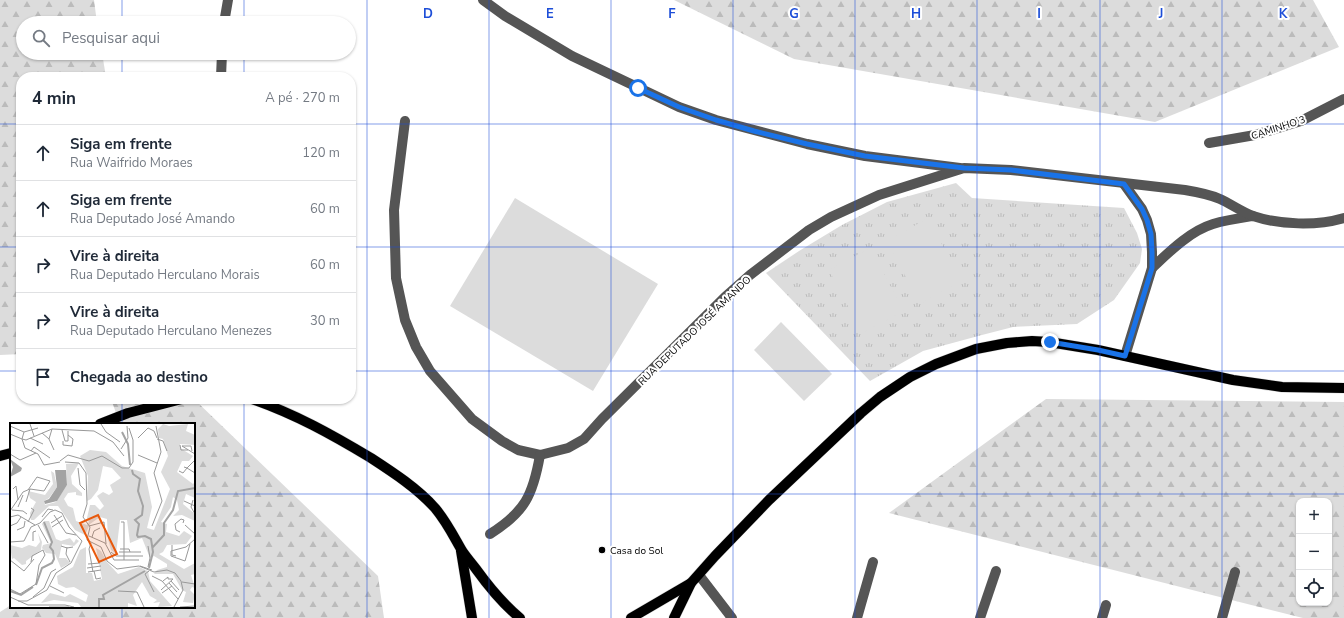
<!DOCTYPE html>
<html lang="pt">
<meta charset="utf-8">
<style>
:root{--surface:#fff;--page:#f2f2f3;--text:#1f2937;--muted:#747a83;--line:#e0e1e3}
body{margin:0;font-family:"Nunito Sans",sans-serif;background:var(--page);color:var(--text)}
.controls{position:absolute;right:12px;bottom:12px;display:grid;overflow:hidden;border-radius:8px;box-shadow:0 1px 3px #0004}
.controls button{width:36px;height:36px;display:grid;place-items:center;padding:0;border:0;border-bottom:1px solid var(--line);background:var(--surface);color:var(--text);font:20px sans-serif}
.stop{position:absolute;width:12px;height:12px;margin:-9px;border:3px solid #1a73e8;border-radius:50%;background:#fff}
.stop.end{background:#1a73e8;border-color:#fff;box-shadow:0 1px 4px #0008}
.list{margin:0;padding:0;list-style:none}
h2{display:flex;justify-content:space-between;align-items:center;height:52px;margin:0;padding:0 16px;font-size:17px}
h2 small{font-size:13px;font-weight:400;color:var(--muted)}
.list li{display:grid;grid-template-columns:26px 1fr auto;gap:12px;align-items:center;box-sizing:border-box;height:56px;padding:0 16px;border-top:1px solid var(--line)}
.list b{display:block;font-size:15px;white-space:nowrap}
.list p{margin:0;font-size:13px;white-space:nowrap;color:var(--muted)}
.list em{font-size:13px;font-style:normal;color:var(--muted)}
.icon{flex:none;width:22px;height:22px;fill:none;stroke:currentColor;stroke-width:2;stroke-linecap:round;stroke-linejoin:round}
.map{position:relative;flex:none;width:1344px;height:618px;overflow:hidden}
.search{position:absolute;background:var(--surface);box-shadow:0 1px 3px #0004;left:16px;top:16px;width:340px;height:44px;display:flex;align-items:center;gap:10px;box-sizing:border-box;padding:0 14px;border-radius:22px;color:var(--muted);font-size:15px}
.panel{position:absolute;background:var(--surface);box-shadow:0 1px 3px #0004;left:16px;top:72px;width:340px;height:332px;border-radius:16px}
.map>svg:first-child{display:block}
</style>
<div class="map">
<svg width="1344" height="618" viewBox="0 0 1344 618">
<defs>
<pattern id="forest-firs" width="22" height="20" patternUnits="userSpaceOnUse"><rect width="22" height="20" fill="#dcdcdc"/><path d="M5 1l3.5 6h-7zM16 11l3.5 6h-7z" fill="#bbb"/></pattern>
<pattern id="park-tufts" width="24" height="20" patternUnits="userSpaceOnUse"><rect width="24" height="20" fill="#dcdcdc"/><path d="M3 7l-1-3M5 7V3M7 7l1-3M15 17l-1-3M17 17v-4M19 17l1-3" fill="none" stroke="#bbb"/></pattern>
</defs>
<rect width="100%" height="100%" fill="#fff"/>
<g fill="url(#forest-firs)" fill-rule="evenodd">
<polygon points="0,0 94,0 97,23 23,23 23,53 102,53 106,77 21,77 21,354 0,355"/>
<polygon points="674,0 1313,0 1339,47 1155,122 794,59"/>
<polygon points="111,399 194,399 378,576 384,618 0,618 0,612 11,605 11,607 194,607 194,424 120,424"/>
<path d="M1046,399L1344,402V618H1303L889,513ZM1299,501H1329V603H1299Z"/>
</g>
<polygon fill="url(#park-tufts)" points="956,183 972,198 1124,208 1137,233 1142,249 1140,263 1114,300 1077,324 1013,327 982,335 923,351 870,381 766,273 799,251 842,225 887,202"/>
<g fill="#dcdcdc">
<polygon points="515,198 658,284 593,391 450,306"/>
<polygon points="928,218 961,281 920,304 887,241"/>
<polygon points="870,248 904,311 862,333 829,270"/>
<polygon points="781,322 832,374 804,401 754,350"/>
</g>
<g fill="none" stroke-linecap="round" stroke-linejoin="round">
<g stroke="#dbdbdb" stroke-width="11">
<g id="major">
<path d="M252,399C295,414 331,434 371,458C394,473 417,488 435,508C446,521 453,535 461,549C465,556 471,562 476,569C489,587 503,604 520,618"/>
<polyline points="100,424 128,413 182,399"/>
<polyline points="0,456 11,453"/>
<polyline points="461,551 472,618"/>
<polyline points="631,618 691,583"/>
<polyline points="674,618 691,583 715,556 769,500 861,413 880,397 910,377 936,364 976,349 1007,343 1032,341 1049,342 1098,350 1233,380 1282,387 1344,388"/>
</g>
</g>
<g stroke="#555" stroke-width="10">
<polyline points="483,0 505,16 572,56 679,107 716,120 807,144 865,156 960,168"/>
<polyline points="224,23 228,0"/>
<polyline points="221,77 222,53"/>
<polyline points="405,121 394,210 396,278 405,320 416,347 430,371 472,419 502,441 518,450 540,455"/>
<polyline points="1209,143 1255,135 1301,121 1344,99"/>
<polyline points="1124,184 1142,209 1147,220 1151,234 1152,252 1152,268 1125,356"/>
<path d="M1152,268C1169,252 1190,231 1213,224C1226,220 1240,218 1253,216"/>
<path d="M540,455L568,448L584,439L602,419L725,297L750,275L809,230L831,217L879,195L964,168L1011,170L1185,190C1197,192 1209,194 1220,199C1231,204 1242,212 1253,216C1280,225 1317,226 1344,218"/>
<path d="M490,534C525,512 533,495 540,455"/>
<polyline points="699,575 732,618"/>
<polyline points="857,618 873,562"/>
<polyline points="980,618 996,571"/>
<polyline points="1102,618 1106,605"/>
<polyline points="1222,618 1235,572"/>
</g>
<use href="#major" stroke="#000" stroke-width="10"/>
</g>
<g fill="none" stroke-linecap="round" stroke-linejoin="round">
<polyline stroke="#1a73e8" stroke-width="5" points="638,88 679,107 716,120 754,131 807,144 865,156 964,168 1011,170 1124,184 1142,209 1147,220 1151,234 1152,252 1152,268 1125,356 1098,350 1050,342"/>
</g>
<path fill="none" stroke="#1d4ed8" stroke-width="1" stroke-opacity="0.55" d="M122,0V23M244,0V23M367,0V618M489,0V618M611,0V618M733,0V618M855,0V618M977,0V618M1100,0V618M1222,0V618M122,53V77M244,53V77M0,124H21M351,124H1344M0,247H21M351,247H1344M0,371H21M351,371H1344M122,399V424M244,399V618M0,494H11M194,494H1344M122,607V618"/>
<circle fill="#000" stroke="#fff" stroke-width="1.5" cx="602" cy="550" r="4"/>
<g text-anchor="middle" stroke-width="4" stroke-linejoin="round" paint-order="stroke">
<g font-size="10" fill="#000" stroke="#fff">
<text transform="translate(1278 127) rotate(-18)" y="4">CAMINHO 3</text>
<text transform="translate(694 330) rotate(-44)" y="4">RUA DEPUTADO JOSÉ AMANDO</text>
</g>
<g font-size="10" fill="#000" stroke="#fff" text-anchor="start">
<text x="610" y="554">Casa do Sol</text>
</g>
</g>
<g transform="translate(10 423)">
<rect width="185" height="185" fill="#fff"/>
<path d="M153,1L159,3L178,1L176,8L185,12V22L170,21V25L183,33L179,38H172L167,49L183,61L185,59V75L176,71L173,81L185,91V98L172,92L163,93L169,87L167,77L163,74L161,84L151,99L157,101L156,109L169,113L174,108L182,113L176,121L157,122L153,129L149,131L174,146L185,140V151L181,152L185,165L182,164L180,167L185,172L183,180L173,179L176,169L172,167L163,151H144L147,147L157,144V141L144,133L140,135L132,115L120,120L117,97H110L106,131L101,127L98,116L97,96L90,94L80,101L75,112L65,107L48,83H39L24,97H21L20,90L26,79L20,75L18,68L35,72L43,61L41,48L44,50L47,64L39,75L34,78L35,82L46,79L57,62L56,41L69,40L61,53L62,61L72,70V73L66,72V69L58,70L54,76L58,83L63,85L66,98L77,102L79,99L77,95L80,82H85L90,87L94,83L87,73L93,69L99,72L103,69L100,62L111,55L102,45L93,43L88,67L81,76L77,78L78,53L70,33L80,27L96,29L112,43L135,50L142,84L137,105L144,107L160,66L151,49L158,33L153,16L149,15L148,6ZM34,98H39L46,116L51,118L60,115L64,120L66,116L69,118L64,123L52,121L49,135H56L60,140L51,145L45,131L36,130L32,125L33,122L41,120L32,101ZM28,110L32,119L31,127L16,138V141L12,142L4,135L2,136L0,122L12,125L19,122L26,124L30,119ZM76,124V150H82L84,158L92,156L86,125L91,128L97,139L108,151L129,144L138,148L140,158L162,183L148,184L150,179L143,180L147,177L140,173L132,159L123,172L127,183L118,180V184H71L68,180L44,177L31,180L40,170L55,174L60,171L76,179L78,172L64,164L56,165L48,161L47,153L63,144L70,127Z" fill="#dcdcdc"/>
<path d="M0,36L12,45L11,48L0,54L3,44ZM45,47H56L57,62L47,78L35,81L34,78L39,76L47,64Z" fill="#a3a3a3"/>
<path fill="none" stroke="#a3a3a3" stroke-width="2" d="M112,9L118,21L120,42M122,47L123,51L130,56L128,68L133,83L132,92L125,97L129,101L127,112L128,114L135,113L141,116L143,129L139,145M142,125L154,112V100L163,87L168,68L185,65M26,162L32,145L42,140L44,136L43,128L40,124L42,119L34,99M0,168L11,172L23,164M89,184V176H94L93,172L135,148"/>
<path fill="none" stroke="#999" stroke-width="1" d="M20,1L24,13M91,1L96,9L110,19M0,3L14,9L28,5M52,7L55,18H58V8M14,9L12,16L16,17L42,6L84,8L103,19L114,33M32,10L39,16L42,6M0,11L12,16L15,25L28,31L34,42L50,39M20,15L33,21M128,15L138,5L144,8L147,15M39,16L44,27M147,16L153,18L157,28M53,18V22L62,23L63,16L58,12M170,22L171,27H178M111,26L118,15L117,3M21,28L24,24L40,35M182,28L181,23H172L185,31M0,31L10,37L26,30M128,32L147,40M50,38L58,32L79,38L92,33L112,45H119L123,39V17L119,5M55,39L69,40L76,50L77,81L73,94L80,104L77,117M174,44L177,45L185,37M68,45L70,62L75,67M169,48L173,50L177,45L185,50M3,66L6,63L8,77M183,77L181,84L185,91M174,78L185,83M16,79L20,66M8,84L13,72M2,87L13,88L17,91M0,88L13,69L20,66L34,68L40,58L27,54L18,67M44,92L56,110L66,112M0,94L8,92L25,102M32,94L38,86L43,87M18,99L24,87L21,85M111,99H114V137M41,100L52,93M28,102L38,120M175,102L185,111M0,103L7,100L11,94M79,103L94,99L96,121M142,103L152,78L144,50L151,29L146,3M42,104L53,97M7,107L14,104L15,98M170,109L166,107L165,101L171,96L174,97L173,100M79,113L95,120L104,137H129M82,114L84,108L90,105M77,117L91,124L97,138L107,146L129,143L144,149L157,147L165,150L171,158L173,167L164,184M23,118V109L26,108M0,119L14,118L21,104L30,100L40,89L45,87L52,90L59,104L72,118M81,120L79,126L83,149M180,121L175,138L161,133V128L176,124L185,116M162,122V132L166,133M51,123L57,125L63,124M138,123L140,135L138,144M57,124L56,131L60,139M110,126H119L120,129M101,129L106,133H133M109,129H131M0,137L14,148L24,136M78,141L90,140M130,143L142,147M77,145L91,143M84,148L86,156L91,155M139,148L135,151L144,169M78,149L91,147M142,153L152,158L168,176M153,158L158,154V156H163M161,158L169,167M172,159L185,161M159,160L167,169M40,163L54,170M0,166L10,171L26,161L29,142L35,132L33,127L22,133L21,139M151,167L163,156M108,168L127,169L134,184M152,170L162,163M0,174L18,182H55L64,184M23,174L34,165L41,149L46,146M8,178H17L37,167L46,150L61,140L72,118M39,184H59M170,184L185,183"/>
<path fill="#e8590c" fill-opacity="0.15" stroke="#e8590c" stroke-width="2" d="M88,92L107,131L89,139L70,100Z"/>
<rect width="185" height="185" fill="none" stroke="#000" stroke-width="2"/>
</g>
<g font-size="13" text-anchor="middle" font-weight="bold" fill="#1d4ed8" stroke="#fff" stroke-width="4" stroke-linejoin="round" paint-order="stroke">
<text x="428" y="18">D</text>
<text x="550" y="18">E</text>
<text x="672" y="18">F</text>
<text x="794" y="18">G</text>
<text x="916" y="18">H</text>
<text x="1039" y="18">I</text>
<text x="1161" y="18">J</text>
<text x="1283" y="18">K</text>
</g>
</svg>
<div class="controls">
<button>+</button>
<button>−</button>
<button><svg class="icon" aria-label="locate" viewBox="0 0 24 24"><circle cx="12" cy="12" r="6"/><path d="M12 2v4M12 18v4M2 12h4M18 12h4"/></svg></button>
</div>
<div class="stop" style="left:638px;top:88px"></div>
<div class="stop end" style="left:1050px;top:342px"></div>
<div class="search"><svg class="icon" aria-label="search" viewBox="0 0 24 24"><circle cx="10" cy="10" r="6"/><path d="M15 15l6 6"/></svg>Pesquisar aqui</div>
<section class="panel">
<h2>4 min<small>A pé · 270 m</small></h2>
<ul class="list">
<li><svg class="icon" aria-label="ahead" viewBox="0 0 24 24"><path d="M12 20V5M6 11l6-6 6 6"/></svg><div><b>Siga em frente</b><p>Rua Waifrido Moraes</p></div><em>120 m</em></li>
<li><svg class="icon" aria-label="ahead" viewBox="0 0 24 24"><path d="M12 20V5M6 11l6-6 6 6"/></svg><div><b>Siga em frente</b><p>Rua Deputado José Amando</p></div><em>60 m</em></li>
<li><svg class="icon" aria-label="right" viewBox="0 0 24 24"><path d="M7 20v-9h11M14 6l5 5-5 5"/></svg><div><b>Vire à direita</b><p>Rua Deputado Herculano Morais</p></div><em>60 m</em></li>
<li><svg class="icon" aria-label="right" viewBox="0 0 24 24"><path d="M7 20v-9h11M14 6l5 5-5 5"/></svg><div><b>Vire à direita</b><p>Rua Deputado Herculano Menezes</p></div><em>30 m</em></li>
<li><svg class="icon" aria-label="arrive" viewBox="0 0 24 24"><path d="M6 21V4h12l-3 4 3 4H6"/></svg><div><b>Chegada ao destino</b></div></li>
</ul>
</section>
</div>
